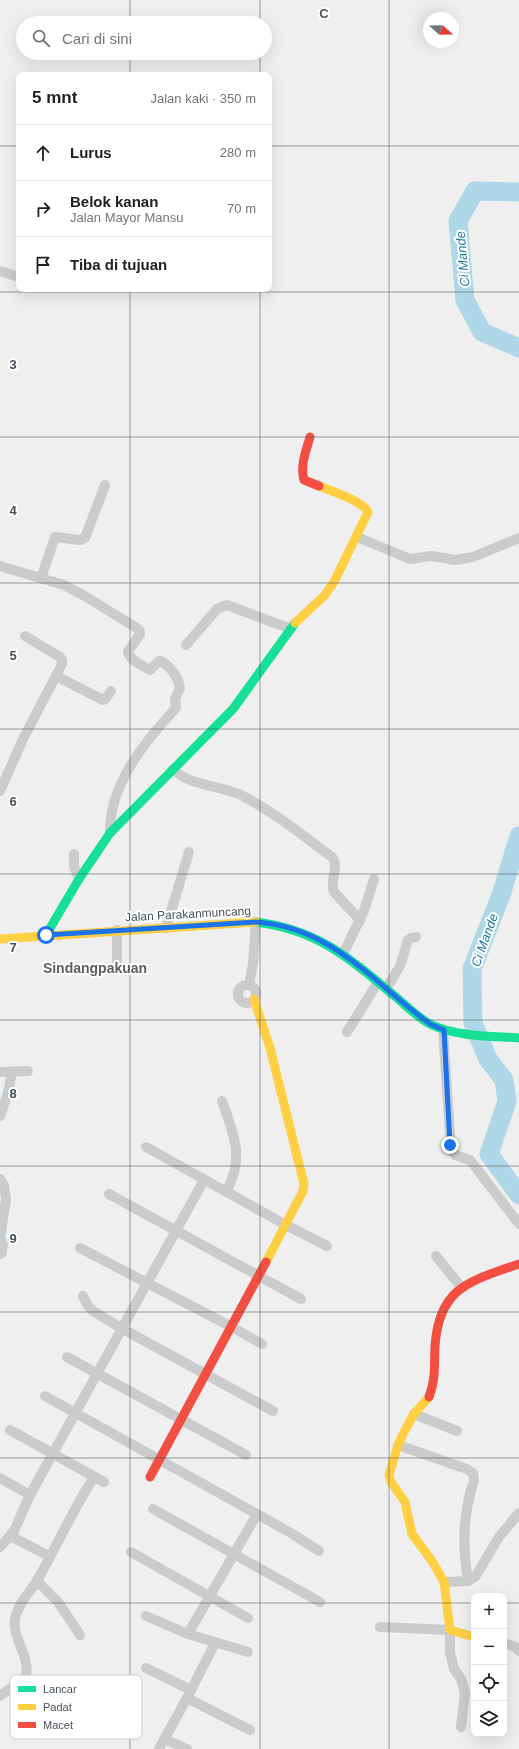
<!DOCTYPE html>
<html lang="id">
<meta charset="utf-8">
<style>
:root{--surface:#fff;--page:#f6f6f6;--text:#202124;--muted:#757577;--line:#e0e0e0}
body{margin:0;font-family:Helvetica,sans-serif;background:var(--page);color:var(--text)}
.controls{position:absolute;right:12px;bottom:12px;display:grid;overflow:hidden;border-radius:8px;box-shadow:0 4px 16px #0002}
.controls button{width:36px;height:36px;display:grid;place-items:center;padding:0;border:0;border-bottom:1px solid var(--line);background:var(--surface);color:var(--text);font:20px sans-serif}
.compass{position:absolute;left:423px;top:12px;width:36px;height:36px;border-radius:50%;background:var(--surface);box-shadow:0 4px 16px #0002;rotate:110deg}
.stop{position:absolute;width:12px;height:12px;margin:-9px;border:3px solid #1a73e8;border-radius:50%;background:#fff}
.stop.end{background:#1a73e8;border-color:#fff;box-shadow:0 1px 4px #0008}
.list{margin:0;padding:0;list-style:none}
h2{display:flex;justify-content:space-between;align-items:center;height:52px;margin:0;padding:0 16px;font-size:17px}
h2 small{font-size:13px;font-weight:400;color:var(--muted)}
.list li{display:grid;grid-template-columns:26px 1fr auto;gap:12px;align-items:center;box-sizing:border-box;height:56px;padding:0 16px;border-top:1px solid var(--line)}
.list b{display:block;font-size:15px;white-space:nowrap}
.list p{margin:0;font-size:13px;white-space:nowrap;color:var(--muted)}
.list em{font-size:13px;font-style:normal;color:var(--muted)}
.icon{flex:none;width:22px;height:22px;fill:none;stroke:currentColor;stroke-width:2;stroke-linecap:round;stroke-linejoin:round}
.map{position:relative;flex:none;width:519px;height:1749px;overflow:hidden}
.search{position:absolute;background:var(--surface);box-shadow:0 4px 16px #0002;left:16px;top:16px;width:256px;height:44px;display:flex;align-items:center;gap:10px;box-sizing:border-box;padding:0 14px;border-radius:22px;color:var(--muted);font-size:15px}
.panel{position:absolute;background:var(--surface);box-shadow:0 4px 16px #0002;left:16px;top:72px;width:256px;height:220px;border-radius:8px}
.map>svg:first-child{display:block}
</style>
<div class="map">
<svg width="519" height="1749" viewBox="0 0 519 1749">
<rect width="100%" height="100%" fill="#f0efef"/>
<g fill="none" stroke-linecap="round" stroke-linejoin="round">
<g stroke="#aed8e7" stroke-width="19">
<polyline points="519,192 475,191 458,221 465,300 482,332 519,348"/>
<polyline points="519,836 501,895 472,969 473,1023 488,1059 504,1080 507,1101 489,1154 519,1195"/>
</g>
<g stroke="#cacbcd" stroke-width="10">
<polyline points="0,271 19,277"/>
<polyline points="357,537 410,559 432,556 455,560 473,557 519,538"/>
<path d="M0,566L64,585L83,595L135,627L140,631V634L128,652C130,660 142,666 150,670L159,661H161C172,668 178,676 180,688L175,699L176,707L174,710C144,743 109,785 110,833"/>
<polyline points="41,578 55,537 80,540 85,538 105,485"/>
<polyline points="186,645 217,609 227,605 291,629"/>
<polyline points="56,676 103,700 105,699 111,691"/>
<path d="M173,769C191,787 220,785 241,795C274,812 302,835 332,857C340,868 329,879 334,892L360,920"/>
<polyline points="0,791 23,739 62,664 62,660 60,657 25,636"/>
<polyline points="74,854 74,866 79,879"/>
<polyline points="166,928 189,852"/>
<polyline points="117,930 117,970"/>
<polyline points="343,954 364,911 374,879"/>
<polyline points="249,985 253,964 256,922"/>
<circle cx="247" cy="994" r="9"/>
<polyline points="386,989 400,966 408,940 411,938 416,937"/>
<polyline points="443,1030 451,1149 455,1155 470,1160 519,1224"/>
<polyline points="347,1032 378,982"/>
<polyline points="0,1072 28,1071"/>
<path d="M222,1101C234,1135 245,1158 226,1192"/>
<polyline points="0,1116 8,1093 12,1072"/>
<polyline points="146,1147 286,1225 327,1246"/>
<polyline points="0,1179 4,1185 6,1200 0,1237 3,1245 1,1254"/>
<polyline points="109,1194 301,1299"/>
<polyline points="80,1248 230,1326 262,1344"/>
<polyline points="436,1256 462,1288"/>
<polyline points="83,1296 88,1306 93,1311 121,1328 273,1411"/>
<polyline points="67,1357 246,1455"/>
<polyline points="45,1396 291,1533 319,1551"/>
<polyline points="414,1414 457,1431"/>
<polyline points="10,1430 104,1482"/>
<path d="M398,1445L467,1469L473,1473L474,1480C463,1515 462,1545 468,1581"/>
<polyline points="0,1478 30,1495"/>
<polyline points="153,1509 320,1602"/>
<polyline points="10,1536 49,1556"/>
<polyline points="0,1547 14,1531 30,1495 204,1180"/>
<polyline points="131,1552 248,1618"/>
<polyline points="37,1581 58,1602 80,1635"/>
<polyline points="444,1582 468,1581 475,1577 499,1537 519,1513"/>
<polyline points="146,1616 188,1634 248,1652"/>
<polyline points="380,1627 450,1630 450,1652 454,1669 461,1679 465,1693 461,1727"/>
<polyline points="188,1634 257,1514"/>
<polyline points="504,1643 516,1647 519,1651"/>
<polyline points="146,1668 191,1690"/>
<path d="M0,1696L18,1683L26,1675C30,1655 12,1639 15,1619C18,1603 30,1593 38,1579C57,1545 73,1510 94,1477"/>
<polyline points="187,1698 250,1730"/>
<polyline points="164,1739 187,1749"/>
<polyline points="159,1749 187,1698 215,1643"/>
</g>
<g stroke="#16e098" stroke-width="9">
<path d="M256,922C314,929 348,956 391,993C404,1003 417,1018 432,1025C459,1037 490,1036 519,1038"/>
<polyline points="46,935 79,879 110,833 233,709 295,623"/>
</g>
<g stroke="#ffcf43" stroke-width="9">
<path d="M295,623L325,595L334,582L368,512C363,501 331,491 319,486"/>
<polyline points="0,939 256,922"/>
<polyline points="254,999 270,1048 304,1184 303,1191 266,1262"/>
<polyline points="429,1397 414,1414 405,1430 398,1445 389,1475 391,1482 405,1502 412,1534 432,1561 444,1582 450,1630 474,1637"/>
</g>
<g stroke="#f24e42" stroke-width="9">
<path d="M310,437C306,451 300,465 304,480L319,486"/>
<path d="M429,1397C436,1379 434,1365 435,1346C439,1287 470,1281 519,1264"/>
<polyline points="150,1477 266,1262"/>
</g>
</g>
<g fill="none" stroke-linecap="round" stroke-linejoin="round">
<path stroke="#1a73e8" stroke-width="5" d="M46,935L256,922C331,927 373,982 430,1024L444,1030L450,1145"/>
</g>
<path fill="none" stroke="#48515a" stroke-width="1" stroke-opacity="0.55" d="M130,0V23M260,0V23M389,0V1749M130,53V75M260,53V75M0,146H19M269,146H519M130,289V1749M260,289V1749M0,292H519M0,437H519M0,583H519M0,729H519M0,874H519M0,1020H519M0,1166H519M0,1312H519M0,1458H519M0,1603H474M504,1603H519"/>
<g text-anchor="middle" stroke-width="4" stroke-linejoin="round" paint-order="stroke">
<g font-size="12" fill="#48515a" stroke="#fff">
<text transform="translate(188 914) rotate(-3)" y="4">Jalan Parakanmuncang</text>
</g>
<g font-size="13" font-style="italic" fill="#1b799a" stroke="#fff">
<text transform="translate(462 259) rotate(-95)" y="5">Ci Mande</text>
<text transform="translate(484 940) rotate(-70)" y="5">Ci Mande</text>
</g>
<g font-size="14" font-weight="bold" fill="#5c5e62" stroke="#fff">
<text x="95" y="973">Sindangpakuan</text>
</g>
</g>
<rect x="10" y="1675" width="132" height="64" rx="6" fill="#fff" stroke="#c8cbce" stroke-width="1"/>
<rect x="18" y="1686" width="18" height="6" fill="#16e098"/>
<rect x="18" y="1704" width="18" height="6" fill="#ffcf43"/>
<rect x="18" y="1722" width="18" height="6" fill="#f24e42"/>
<g font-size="11" fill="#48515a">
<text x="43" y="1693">Lancar</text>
<text x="43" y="1711">Padat</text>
<text x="43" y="1729">Macet</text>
</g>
<g font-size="13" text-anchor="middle" font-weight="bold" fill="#48515a" stroke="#fff" stroke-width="4" stroke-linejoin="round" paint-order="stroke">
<text x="324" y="18">C</text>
<text x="13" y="369">3</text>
<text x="13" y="515">4</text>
<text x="13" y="660">5</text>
<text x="13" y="806">6</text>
<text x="13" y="952">7</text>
<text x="13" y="1098">8</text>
<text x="13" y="1243">9</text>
</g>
</svg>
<div class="controls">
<button>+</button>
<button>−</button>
<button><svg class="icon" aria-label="locate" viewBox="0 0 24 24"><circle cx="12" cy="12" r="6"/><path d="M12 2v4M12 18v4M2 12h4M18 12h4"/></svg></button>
<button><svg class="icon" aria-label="layers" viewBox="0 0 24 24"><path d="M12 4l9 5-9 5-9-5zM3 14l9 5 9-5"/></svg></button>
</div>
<svg class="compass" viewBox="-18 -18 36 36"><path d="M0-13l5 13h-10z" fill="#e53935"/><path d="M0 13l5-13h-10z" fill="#757577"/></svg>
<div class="stop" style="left:46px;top:935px"></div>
<div class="stop end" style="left:450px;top:1145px"></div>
<div class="search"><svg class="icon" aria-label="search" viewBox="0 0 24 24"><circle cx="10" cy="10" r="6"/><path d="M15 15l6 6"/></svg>Cari di sini</div>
<section class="panel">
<h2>5 mnt<small>Jalan kaki · 350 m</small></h2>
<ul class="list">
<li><svg class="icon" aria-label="ahead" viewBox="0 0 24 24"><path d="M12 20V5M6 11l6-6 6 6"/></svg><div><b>Lurus</b></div><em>280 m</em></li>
<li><svg class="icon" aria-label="right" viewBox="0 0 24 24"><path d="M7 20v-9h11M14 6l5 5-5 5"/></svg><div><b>Belok kanan</b><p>Jalan Mayor Mansu</p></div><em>70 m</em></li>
<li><svg class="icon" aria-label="arrive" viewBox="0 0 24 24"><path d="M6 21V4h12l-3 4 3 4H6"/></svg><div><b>Tiba di tujuan</b></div></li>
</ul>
</section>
</div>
